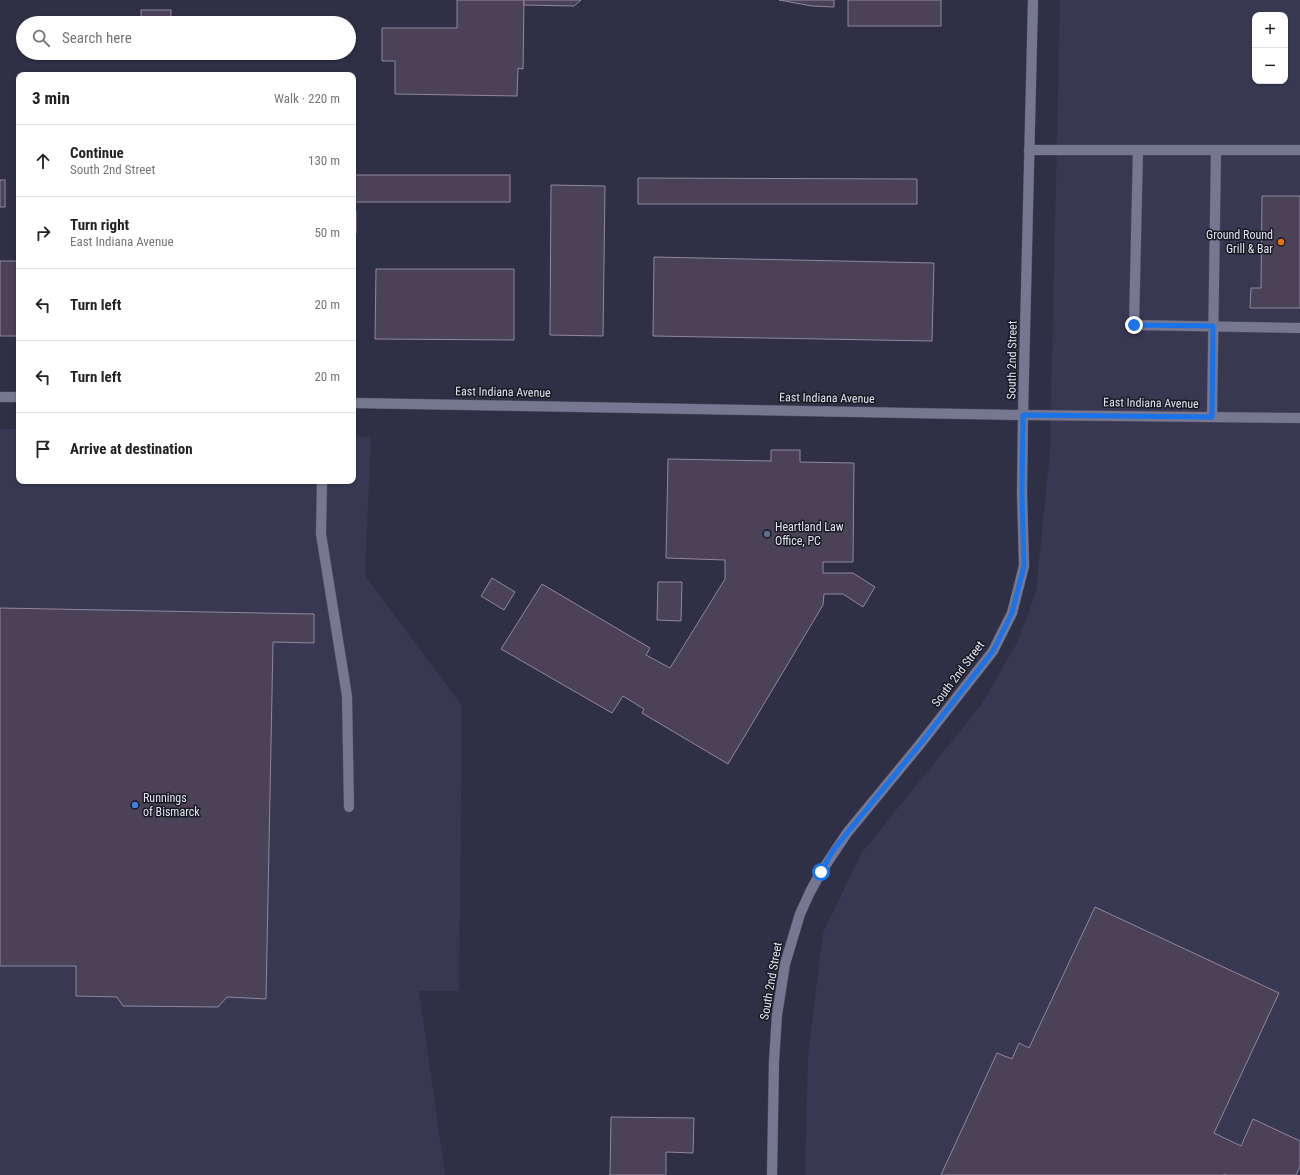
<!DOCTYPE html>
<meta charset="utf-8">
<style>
:root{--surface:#fff;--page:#f2f2f2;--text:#222;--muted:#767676;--line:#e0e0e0}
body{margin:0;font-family:"Roboto Condensed",sans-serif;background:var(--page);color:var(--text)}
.controls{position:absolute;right:12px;top:12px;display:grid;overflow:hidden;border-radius:8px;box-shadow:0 1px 3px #0004}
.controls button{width:36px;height:36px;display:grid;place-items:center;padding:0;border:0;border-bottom:1px solid var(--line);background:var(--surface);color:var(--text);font:20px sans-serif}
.stop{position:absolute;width:12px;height:12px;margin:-9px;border:3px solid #1a73e8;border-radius:50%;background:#fff}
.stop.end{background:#1a73e8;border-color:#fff;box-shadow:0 1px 4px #0008}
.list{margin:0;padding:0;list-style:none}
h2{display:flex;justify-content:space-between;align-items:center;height:52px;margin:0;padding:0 16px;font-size:17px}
h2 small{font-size:13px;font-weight:400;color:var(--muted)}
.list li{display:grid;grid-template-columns:26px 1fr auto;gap:12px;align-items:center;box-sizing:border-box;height:72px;padding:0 16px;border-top:1px solid var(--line)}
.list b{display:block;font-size:15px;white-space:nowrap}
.list p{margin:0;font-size:13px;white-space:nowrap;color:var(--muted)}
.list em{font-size:13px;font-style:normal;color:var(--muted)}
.icon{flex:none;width:22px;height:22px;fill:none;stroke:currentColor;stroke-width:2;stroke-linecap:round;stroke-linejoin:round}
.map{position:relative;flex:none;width:1300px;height:1175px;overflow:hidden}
.search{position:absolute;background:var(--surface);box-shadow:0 1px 3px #0004;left:16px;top:16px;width:340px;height:44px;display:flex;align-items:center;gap:10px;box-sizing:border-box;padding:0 14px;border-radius:22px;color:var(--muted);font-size:15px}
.panel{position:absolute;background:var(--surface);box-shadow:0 1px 3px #0004;left:16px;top:72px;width:340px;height:412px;border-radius:8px}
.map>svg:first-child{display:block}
</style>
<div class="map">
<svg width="1300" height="1175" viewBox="0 0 1300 1175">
<rect width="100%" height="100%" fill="#2f2f45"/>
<g fill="#383853" fill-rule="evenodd">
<path d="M1060,0H1300V1175H805L808,1055L823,933L861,854L981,705L1018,641L1036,591L1050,451ZM1255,15H1285V81H1255Z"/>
<polygon points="0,429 19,429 19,481 353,481 353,436 371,437 365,576 462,706 459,991 419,991 445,1175 0,1175"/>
</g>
<g fill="#4b4258" stroke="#91879f">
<polygon points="457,0 524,0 523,69 518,68 517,96 395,94 395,61 382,61 382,28 457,28"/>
<polygon points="524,0 581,0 574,6 524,5"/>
<polygon points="779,0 834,0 834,7 812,6"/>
<rect x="848" y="0" width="93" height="26"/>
<rect x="141" y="10" width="30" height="13"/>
<rect x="353" y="175" width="157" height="27"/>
<polygon points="638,178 917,179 917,204 638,204"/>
<rect x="0" y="180" width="5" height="27"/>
<polygon points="551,185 605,186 603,336 550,335"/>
<polygon points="1262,196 1300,196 1300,308 1250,308 1251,288 1261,288"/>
<rect x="353" y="211" width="3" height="22"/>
<polygon points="654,257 934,263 932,341 653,336"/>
<rect x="0" y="261" width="19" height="75"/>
<polygon points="376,269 514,269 514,340 375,339"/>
<polygon points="771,450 800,450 800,462 854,463 853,562 823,562 823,573 853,573 875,587 863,607 843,594 824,594 823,605 728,764 642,713 644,709 623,696 612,713 501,649 542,584 650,648 646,655 670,668 725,579 725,560 666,558 668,459 771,461"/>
<polygon points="492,578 515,592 504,610 481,596"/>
<polygon points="658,582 682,582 681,621 657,620"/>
<polygon points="0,608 314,614 314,643 273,642 266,999 227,997 218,1007 123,1006 117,997 76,996 76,966 0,966"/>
<polygon points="1095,907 1279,993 1214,1133 1241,1146 1253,1119 1300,1141 1300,1166 1296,1175 1227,1175 1224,1174 1224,1175 941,1175 997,1053 1012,1059 1019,1043 1029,1048"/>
<polygon points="611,1117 694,1118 693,1153 666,1152 666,1175 610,1175"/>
</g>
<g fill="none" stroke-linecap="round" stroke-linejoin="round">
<g stroke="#4d4c5e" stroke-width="11">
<g id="lane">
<polyline points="1029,150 1300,150"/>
<polyline points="1138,150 1134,325 1300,328"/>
<polyline points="1212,417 1216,150"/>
<polyline points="322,481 321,534 347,696 349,807"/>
</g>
</g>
<g stroke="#4d4c5e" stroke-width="11">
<polyline id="street" points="772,1175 774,1061 777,1015 785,964 800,914 810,892 821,872 847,833 921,743 993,651 1012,613 1024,566 1022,493 1023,415 1033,0"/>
</g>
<g stroke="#4d4c5e" stroke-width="11">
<g id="secondary">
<polyline points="0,397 19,397"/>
<polyline points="353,403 1023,415 1300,418"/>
</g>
</g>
<use href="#lane" stroke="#767790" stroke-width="10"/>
<use href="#street" stroke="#767790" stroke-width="10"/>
<use href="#secondary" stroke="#767790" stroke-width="10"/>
</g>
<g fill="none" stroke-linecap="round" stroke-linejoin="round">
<polyline stroke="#1a73e8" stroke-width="5" points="821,872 832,852 847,833 921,743 993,651 1012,613 1024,566 1022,493 1023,415 1212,417 1213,326 1134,325"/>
</g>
<circle fill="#e8710a" stroke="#181922" stroke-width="1.5" cx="1281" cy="242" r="4"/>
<circle fill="#5c6f8a" stroke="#181922" stroke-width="1.5" cx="767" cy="534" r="4"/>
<circle fill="#3f7fe0" stroke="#181922" stroke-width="1.5" cx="135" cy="805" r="4"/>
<g text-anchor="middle" stroke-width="3" stroke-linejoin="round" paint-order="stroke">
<g font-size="12" fill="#e2e3f1" stroke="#181922" text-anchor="start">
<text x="1273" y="239" text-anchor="end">Ground Round<tspan x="1273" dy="14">Grill &amp; Bar</tspan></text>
<text x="775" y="531">Heartland Law<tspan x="775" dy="14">Office, PC</tspan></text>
<text x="143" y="802">Runnings<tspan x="143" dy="14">of Bismarck</tspan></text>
</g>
<g font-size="12" fill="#e2e3f1" stroke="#181922">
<text transform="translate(1012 360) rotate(-89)" y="4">South 2nd Street</text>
<text transform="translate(503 392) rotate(1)" y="4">East Indiana Avenue</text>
<text transform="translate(827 398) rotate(1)" y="4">East Indiana Avenue</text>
<text transform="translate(1151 403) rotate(1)" y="4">East Indiana Avenue</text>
<text transform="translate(958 674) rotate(-53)" y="4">South 2nd Street</text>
<text transform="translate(771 981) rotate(-80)" y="4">South 2nd Street</text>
</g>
</g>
</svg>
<div class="controls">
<button>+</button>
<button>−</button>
</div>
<div class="stop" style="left:821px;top:872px"></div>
<div class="stop end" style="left:1134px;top:325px"></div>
<div class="search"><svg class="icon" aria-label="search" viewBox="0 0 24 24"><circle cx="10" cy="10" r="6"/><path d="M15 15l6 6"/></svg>Search here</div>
<section class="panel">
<h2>3 min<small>Walk · 220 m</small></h2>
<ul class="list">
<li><svg class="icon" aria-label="ahead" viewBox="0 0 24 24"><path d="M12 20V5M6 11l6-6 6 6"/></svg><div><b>Continue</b><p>South 2nd Street</p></div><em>130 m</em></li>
<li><svg class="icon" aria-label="right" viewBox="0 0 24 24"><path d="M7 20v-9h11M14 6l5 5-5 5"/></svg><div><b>Turn right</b><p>East Indiana Avenue</p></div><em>50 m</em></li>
<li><svg class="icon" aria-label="left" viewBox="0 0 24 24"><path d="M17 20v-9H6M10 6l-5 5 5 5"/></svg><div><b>Turn left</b></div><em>20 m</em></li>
<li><svg class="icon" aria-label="left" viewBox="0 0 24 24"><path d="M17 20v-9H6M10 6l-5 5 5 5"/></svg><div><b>Turn left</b></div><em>20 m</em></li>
<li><svg class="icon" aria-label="arrive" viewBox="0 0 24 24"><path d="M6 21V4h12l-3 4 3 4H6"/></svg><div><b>Arrive at destination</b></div></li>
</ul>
</section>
</div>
